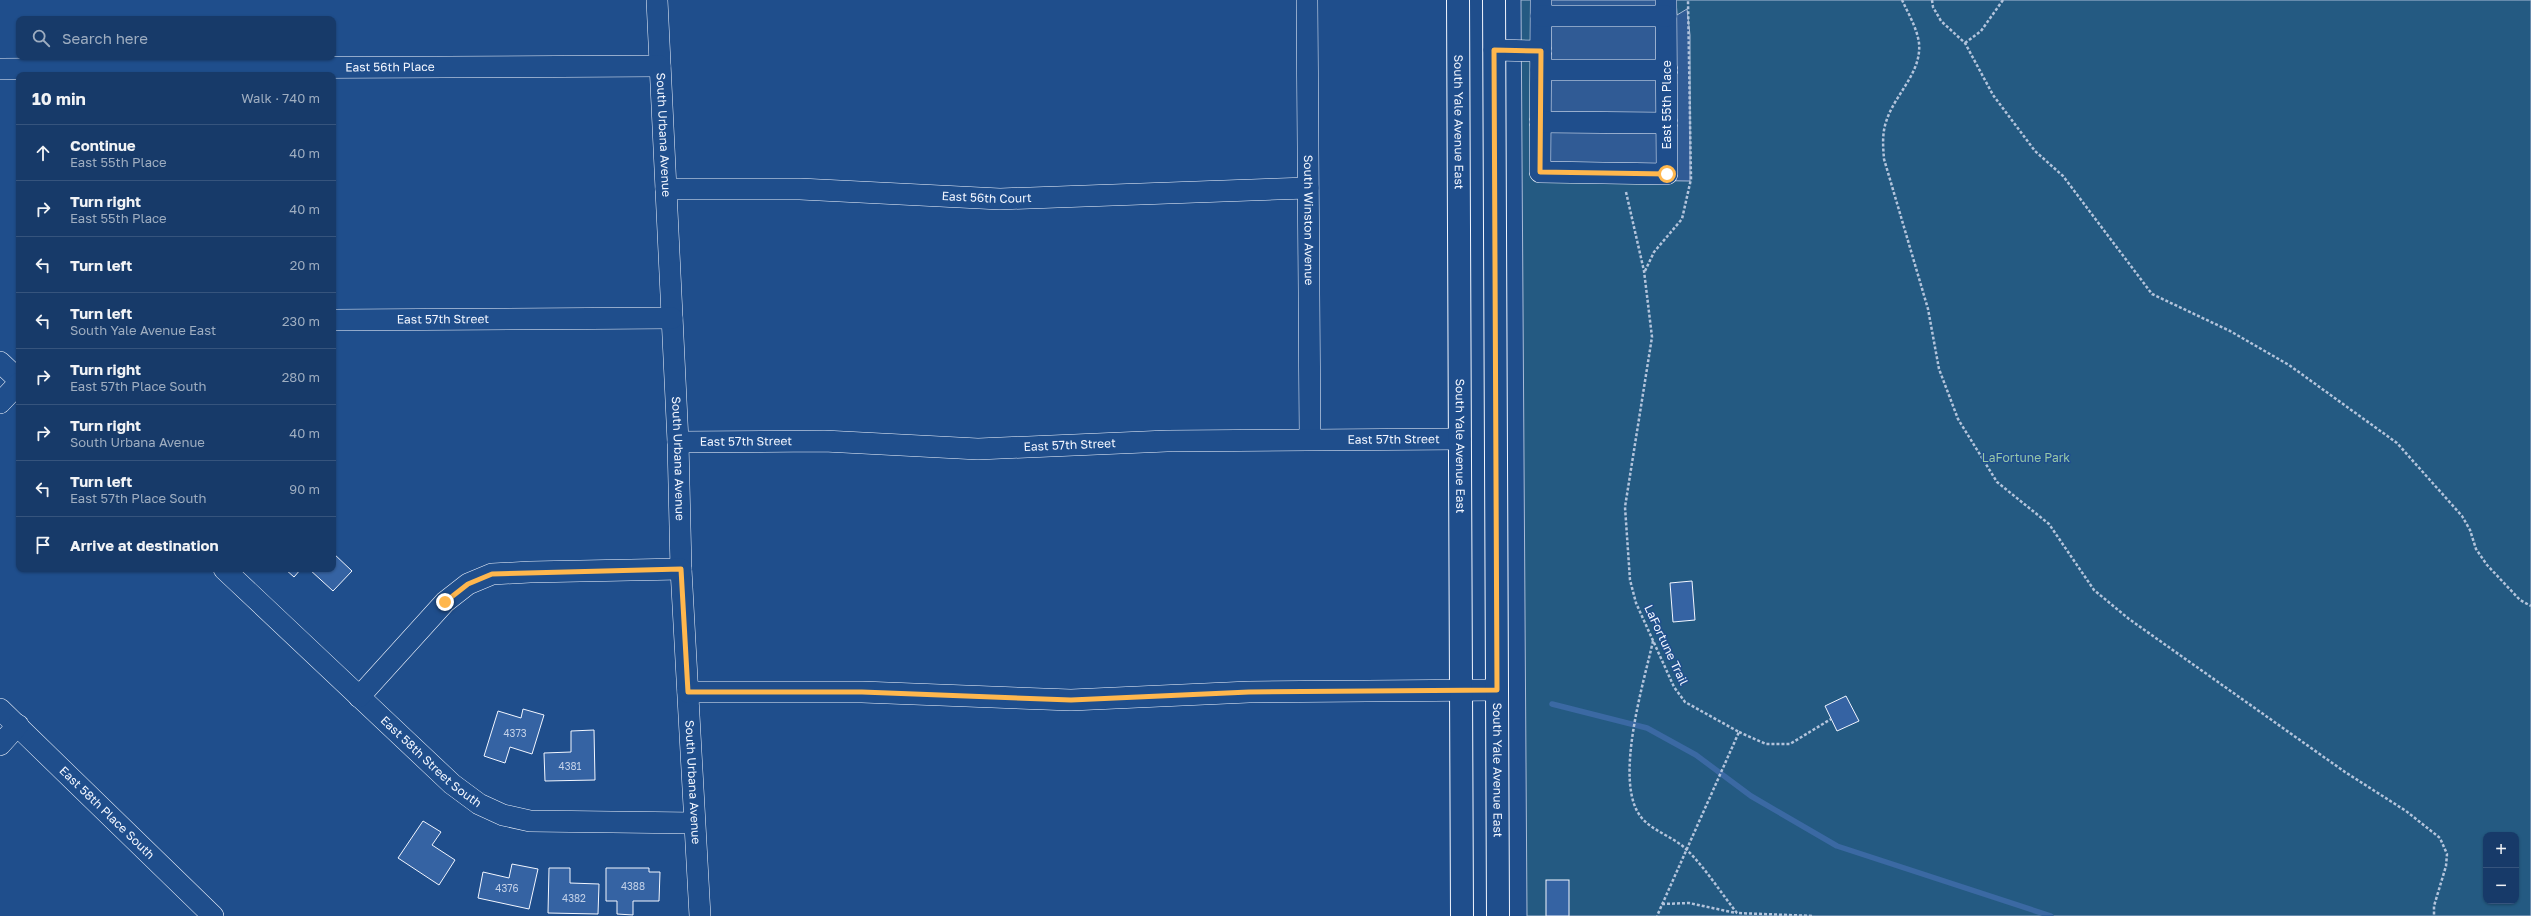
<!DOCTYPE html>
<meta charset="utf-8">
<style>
:root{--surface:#173a69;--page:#20416f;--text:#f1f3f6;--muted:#9eadc0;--line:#36547d}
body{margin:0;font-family:"Golos Text",sans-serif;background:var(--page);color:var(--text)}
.controls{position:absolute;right:12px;bottom:12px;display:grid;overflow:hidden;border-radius:8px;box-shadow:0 1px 3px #0004}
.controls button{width:36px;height:36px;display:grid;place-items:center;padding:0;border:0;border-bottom:1px solid var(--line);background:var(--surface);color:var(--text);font:20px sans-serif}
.stop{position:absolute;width:12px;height:12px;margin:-9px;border:3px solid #ffb74d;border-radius:50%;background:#fff}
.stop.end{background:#ffb74d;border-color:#fff;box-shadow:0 1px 4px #0008}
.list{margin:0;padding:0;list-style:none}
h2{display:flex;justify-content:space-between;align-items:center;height:52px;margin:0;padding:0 16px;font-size:17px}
h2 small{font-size:13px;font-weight:400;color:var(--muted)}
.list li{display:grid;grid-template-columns:26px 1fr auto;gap:12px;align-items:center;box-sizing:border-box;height:56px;padding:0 16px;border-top:1px solid var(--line)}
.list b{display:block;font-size:15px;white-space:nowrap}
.list p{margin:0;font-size:13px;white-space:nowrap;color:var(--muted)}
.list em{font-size:13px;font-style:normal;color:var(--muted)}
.icon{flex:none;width:22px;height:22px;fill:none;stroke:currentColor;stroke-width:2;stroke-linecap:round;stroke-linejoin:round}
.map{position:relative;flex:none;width:2531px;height:916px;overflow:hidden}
.search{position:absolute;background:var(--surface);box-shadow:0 1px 3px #0004;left:16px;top:16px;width:320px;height:44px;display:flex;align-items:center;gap:10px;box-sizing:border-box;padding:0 14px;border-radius:8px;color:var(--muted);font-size:15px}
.panel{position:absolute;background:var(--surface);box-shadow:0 1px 3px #0004;left:16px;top:72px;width:320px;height:500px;border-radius:8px}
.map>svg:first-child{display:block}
</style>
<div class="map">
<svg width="2531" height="916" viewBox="0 0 2531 916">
<rect width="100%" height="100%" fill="#1f4e8c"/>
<path fill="#245a82" stroke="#a8bbd7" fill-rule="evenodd" d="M1521,0H2531V916H1527ZM2486,835H2516V901H2486Z"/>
<polygon fill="#305b95" stroke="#a8bbd7" points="1532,0 1676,0 1677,15 1687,9 1690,35 1690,181 1533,179"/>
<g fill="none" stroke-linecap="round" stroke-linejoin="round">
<polyline stroke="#3b69a3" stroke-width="5.5" points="1552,704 1647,728 1696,755 1751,796 1837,846 2051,916"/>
</g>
<g fill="#3563a3" stroke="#f2f6ff">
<polygon points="333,553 352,571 333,591 309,569 333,569"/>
<polygon points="285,569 301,569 294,577"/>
<polygon points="1692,581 1695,620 1673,622 1670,583"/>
<polygon points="1846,696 1859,721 1837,731 1825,706"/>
<polygon points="523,709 544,715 532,754 510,747 505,763 484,756 498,711 521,718"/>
<polygon points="594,730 595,780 545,781 544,753 571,752 571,731"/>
<polygon points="423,821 441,832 432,845 455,860 439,885 398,858"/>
<polygon points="512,864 538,869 529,909 478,898 483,872 509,878"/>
<polygon points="549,868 570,868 570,883 599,884 598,914 548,913"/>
<polygon points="606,868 649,868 649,872 660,872 659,901 633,901 633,915 617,914 617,901 606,901"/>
<rect x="1546" y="880" width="23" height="36"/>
</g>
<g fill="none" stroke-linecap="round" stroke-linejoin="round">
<g stroke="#f2f6ff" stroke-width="22">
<g id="minor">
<path id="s1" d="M657,0L678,442L681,569L700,916"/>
<path id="s2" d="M1307,0L1310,439"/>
<polyline points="1541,0 1540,172 1667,174 1666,0"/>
<polyline points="1541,16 1666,16"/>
<polyline points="1494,50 1541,51"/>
<path id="s3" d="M0,69L660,66"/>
<polyline points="1541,70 1667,70"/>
<polyline points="1540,122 1667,123"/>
<path id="s4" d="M666,189H800L1000,199L1308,188"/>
<path id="s5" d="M333,320L672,318"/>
<polyline points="0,362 19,380"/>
<polyline points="0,403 19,383"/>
<path id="s6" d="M678,442L824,441L978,449L1167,441L1460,439"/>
<path id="s7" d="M224,569L452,784L479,804L503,815L530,821L694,823"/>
<polyline points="688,692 862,692 1071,700 1249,692 1497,690"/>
<polyline points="359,697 445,602 468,584 492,574 530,572 681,569"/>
<path id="s8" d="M0,709L213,916"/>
<polyline points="0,745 18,725"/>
</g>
</g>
<g stroke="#f2f6ff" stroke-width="24">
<g id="major">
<path id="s9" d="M1458,0L1462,916"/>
<path id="s10" d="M1494,0L1498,916"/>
</g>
</g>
<g stroke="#b3c4dc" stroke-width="2.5" stroke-dasharray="3 2" stroke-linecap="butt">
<path d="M1902,0C1908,13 1917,28 1919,43C1922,73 1894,95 1886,122C1882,134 1883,147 1884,159L1928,309L1939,369L1958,419L1997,482L2049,524L2094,590L2129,619L2345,772L2406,811L2440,838L2447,854L2446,866L2434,906V916"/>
<polyline points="1932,0 1933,7 1941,21 1965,43 1993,95 2035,151 2063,176 2152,294 2230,331 2289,365 2397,443 2462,516 2470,530 2476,549 2487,565 2520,600 2531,606"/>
<polyline points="1965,43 1981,31 2003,0"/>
<polyline points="1626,192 1644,271 1652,337 1625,507 1630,580 1636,603 1674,687 1685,702 1739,732 1657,916"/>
<polyline points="1645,271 1654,252 1682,219 1691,179 1688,0"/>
<path d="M1653,641C1644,682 1613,782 1641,817C1653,832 1675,837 1688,851C1706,869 1721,893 1737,913L1814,916"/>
<polyline points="1739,732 1766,744 1790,744 1831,719"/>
<polyline points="1662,904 1689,903 1736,913"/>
</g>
<use href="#minor" stroke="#1f4e8c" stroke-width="21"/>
<use href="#major" stroke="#1f4e8c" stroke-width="22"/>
</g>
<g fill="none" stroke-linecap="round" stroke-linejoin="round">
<polyline stroke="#ffb74d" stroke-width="5" points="445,602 468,584 492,574 681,569 688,692 862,692 1071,700 1249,692 1497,690 1494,50 1541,51 1540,172 1667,174"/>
</g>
<g text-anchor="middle" stroke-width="3" stroke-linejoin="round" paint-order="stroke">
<g font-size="10" fill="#c3d1e8">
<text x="515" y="737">4373</text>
<text x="570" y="770">4381</text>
<text x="633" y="890">4388</text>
<text x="507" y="892">4376</text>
<text x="574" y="902">4382</text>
</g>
<g font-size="12" fill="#f2f6ff" stroke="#1f4e8c">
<text dy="4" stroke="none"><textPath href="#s3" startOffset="390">East 56th Place</textPath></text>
<text transform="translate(1667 105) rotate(-90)" y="4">East 55th Place</text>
<text dy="4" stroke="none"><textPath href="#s9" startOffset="122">South Yale Avenue East</textPath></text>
<text dy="4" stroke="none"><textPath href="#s1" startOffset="135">South Urbana Avenue</textPath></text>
<text dy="4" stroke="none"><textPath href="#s4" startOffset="321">East 56th Court</textPath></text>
<text dy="4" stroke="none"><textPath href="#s2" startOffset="220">South Winston Avenue</textPath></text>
<text dy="4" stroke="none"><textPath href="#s5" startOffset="110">East 57th Street</textPath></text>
<text dy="4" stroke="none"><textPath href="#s6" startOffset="716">East 57th Street</textPath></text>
<text dy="4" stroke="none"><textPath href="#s6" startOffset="68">East 57th Street</textPath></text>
<text dy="4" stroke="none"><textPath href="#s6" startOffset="392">East 57th Street</textPath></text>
<text dy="4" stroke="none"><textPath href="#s9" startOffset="446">South Yale Avenue East</textPath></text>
<text dy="4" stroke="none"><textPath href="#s1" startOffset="459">South Urbana Avenue</textPath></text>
<text transform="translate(1666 645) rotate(65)" y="4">LaFortune Trail</text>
<text dy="4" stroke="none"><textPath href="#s7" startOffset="283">East 58th Street South</textPath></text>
<text dy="4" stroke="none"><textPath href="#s10" startOffset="770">South Yale Avenue East</textPath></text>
<text dy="4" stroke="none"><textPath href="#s1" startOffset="783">South Urbana Avenue</textPath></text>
<text dy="4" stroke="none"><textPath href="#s8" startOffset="149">East 58th Place South</textPath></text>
</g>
<g font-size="12" fill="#97c8a6" stroke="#1f4e8c">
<text x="2026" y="462">LaFortune Park</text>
</g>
</g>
</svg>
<div class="controls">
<button>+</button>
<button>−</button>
</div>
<div class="stop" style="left:1667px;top:174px"></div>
<div class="stop end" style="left:445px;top:602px"></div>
<div class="search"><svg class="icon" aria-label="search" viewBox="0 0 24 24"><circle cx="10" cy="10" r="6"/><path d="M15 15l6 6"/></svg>Search here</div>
<section class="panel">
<h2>10 min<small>Walk · 740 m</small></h2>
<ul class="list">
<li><svg class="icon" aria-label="ahead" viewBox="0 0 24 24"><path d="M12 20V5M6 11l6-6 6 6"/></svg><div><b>Continue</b><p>East 55th Place</p></div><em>40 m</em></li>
<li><svg class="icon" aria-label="right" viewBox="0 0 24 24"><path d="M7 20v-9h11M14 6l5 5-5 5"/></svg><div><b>Turn right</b><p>East 55th Place</p></div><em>40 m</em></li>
<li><svg class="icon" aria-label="left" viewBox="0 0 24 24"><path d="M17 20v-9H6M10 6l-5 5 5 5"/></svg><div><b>Turn left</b></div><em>20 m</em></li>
<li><svg class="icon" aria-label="left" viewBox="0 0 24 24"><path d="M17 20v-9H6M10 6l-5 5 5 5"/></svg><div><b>Turn left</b><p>South Yale Avenue East</p></div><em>230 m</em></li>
<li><svg class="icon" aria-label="right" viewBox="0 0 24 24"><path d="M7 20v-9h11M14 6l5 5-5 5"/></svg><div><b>Turn right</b><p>East 57th Place South</p></div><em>280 m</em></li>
<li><svg class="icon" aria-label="right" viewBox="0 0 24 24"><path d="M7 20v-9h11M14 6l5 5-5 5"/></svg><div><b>Turn right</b><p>South Urbana Avenue</p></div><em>40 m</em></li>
<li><svg class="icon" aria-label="left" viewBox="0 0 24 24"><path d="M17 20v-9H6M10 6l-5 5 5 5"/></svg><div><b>Turn left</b><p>East 57th Place South</p></div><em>90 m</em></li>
<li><svg class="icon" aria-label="arrive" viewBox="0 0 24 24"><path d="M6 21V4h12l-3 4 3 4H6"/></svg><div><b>Arrive at destination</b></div></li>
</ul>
</section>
</div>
